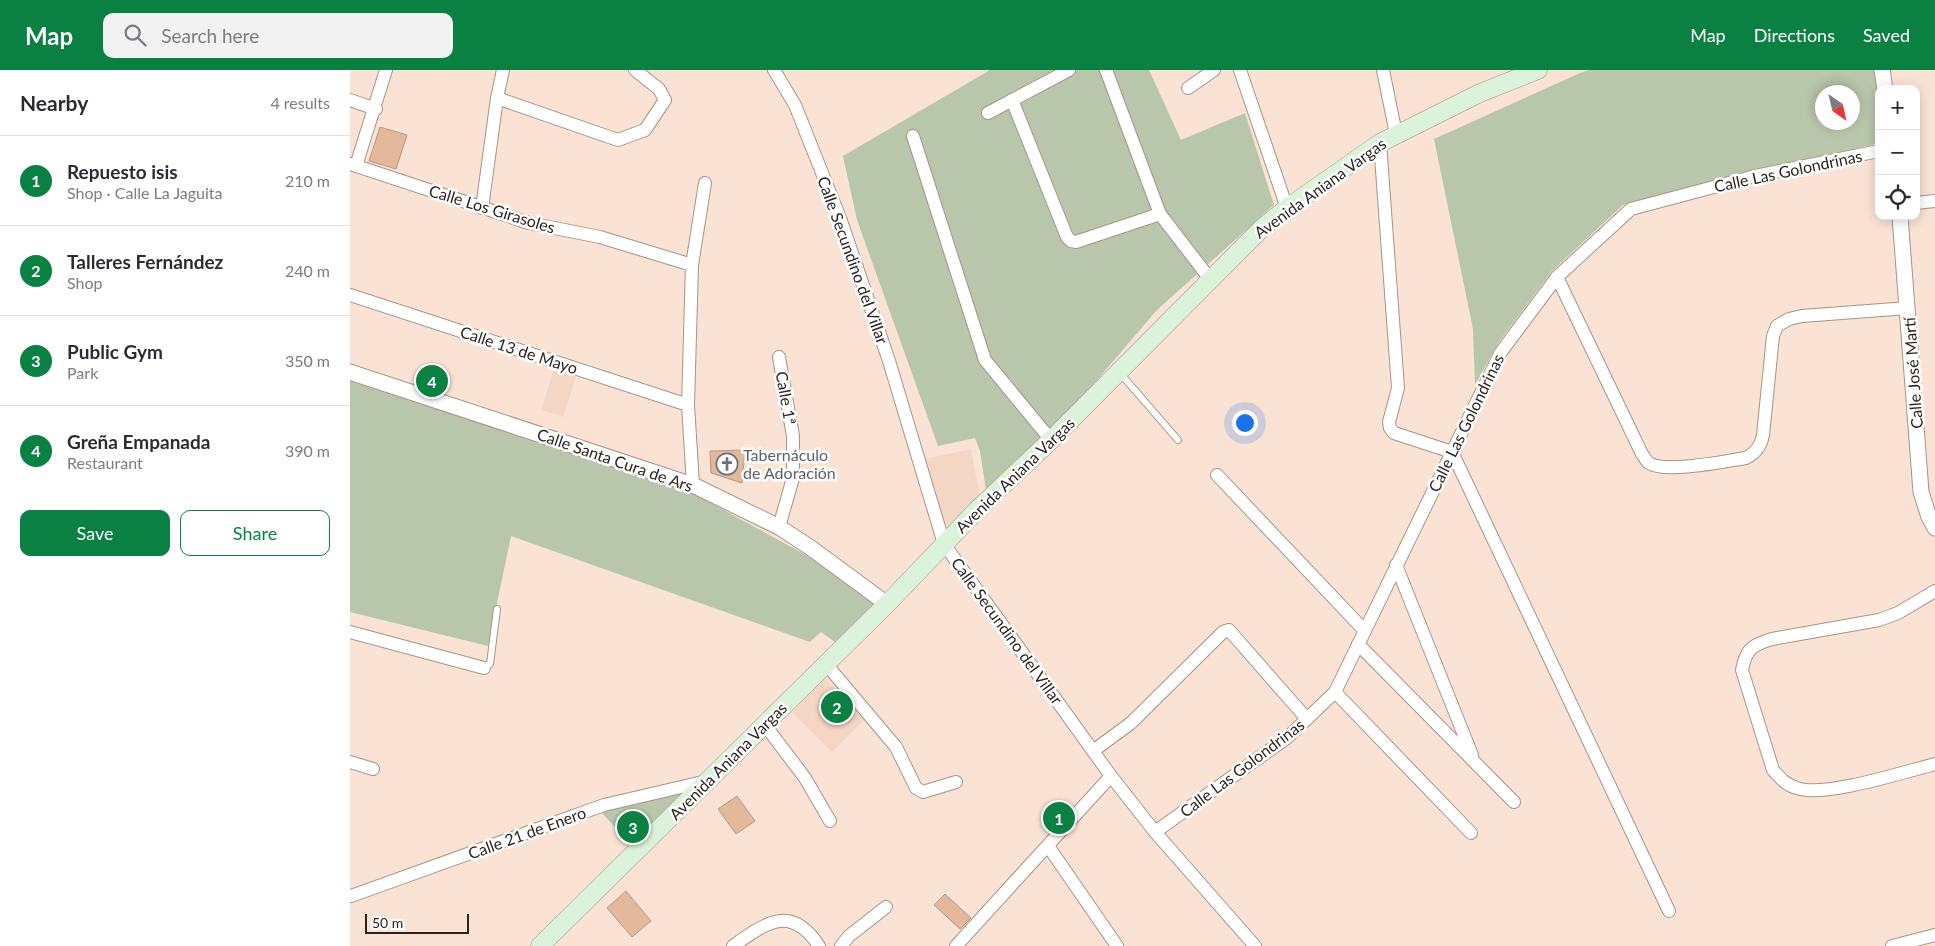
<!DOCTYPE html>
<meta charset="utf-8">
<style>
:root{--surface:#fff;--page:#f2f2f3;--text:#2b2b33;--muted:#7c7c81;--line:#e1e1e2;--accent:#0b8043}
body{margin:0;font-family:Lato,sans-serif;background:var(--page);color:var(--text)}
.controls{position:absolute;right:15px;top:15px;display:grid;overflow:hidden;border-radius:10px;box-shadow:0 2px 12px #0003}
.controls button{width:45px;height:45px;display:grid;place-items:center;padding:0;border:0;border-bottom:1px solid var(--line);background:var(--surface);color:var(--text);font:25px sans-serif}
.compass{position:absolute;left:1465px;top:15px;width:45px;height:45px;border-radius:50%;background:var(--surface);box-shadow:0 2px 12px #0003;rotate:146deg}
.scale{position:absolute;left:15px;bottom:12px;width:104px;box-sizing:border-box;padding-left:5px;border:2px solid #2b231e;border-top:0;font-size:14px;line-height:18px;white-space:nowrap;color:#2b231e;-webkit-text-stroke:4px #fff;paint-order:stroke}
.you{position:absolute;left:894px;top:352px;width:18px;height:18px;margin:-12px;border:4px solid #fff;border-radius:50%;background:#1a73e8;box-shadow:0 0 0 8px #1a73e833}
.badge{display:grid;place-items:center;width:32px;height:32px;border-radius:50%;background:var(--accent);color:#fff;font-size:16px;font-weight:700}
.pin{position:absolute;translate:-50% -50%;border:2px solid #fff;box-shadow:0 1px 5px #0006}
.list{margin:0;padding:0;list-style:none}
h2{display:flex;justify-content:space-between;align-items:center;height:65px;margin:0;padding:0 20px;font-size:21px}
h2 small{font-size:16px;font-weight:400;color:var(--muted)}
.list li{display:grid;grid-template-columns:32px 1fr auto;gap:15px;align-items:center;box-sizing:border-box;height:90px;padding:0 20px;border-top:1px solid var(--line)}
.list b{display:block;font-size:19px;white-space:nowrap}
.list p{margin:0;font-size:16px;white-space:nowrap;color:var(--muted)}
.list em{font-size:16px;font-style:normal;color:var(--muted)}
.actions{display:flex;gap:10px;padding:15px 20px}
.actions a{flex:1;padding:11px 0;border:1px solid var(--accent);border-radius:10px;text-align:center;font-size:18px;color:var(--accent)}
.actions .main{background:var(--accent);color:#fff}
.icon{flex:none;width:28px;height:28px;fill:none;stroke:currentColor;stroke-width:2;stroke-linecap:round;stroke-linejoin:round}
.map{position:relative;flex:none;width:1585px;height:876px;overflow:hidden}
header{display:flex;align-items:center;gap:30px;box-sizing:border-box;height:70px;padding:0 25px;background:var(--accent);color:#fff}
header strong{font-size:24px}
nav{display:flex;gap:28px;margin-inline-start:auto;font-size:18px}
.search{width:350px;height:45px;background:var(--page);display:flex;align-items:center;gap:12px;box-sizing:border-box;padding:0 18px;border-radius:10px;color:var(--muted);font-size:19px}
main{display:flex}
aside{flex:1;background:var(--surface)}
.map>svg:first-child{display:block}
</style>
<header>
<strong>Map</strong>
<div class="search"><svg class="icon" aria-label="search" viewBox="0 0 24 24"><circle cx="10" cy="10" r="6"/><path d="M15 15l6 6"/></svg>Search here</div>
<nav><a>Map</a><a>Directions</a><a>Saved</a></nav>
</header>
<main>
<aside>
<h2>Nearby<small>4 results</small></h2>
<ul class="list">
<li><span class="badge">1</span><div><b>Repuesto isis</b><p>Shop · Calle La Jaguita</p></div><em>210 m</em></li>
<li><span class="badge">2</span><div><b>Talleres Fernández</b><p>Shop</p></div><em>240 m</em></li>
<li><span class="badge">3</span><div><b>Public Gym</b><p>Park</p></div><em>350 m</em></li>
<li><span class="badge">4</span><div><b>Greña Empanada</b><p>Restaurant</p></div><em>390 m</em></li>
</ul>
<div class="actions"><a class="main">Save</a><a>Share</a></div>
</aside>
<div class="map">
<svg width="1585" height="876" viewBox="0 0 1585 876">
<rect width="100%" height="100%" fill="#fae3d5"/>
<g fill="#f4d6c4">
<polygon points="206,294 227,303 213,347 191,340"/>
<polygon points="621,379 631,433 593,469 570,390"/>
<polygon points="475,609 515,649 482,682 442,642"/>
</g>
<g fill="#b8c6ab" fill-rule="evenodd">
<polygon points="640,0 799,0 831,70 895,43 924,135 807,240 711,352 636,420 630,381 625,368 588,376 507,150 493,86"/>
<path d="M1240,0H1525L1529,20V73L1273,135L1202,201L1148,273L1125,315L1123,259L1084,69L1230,3ZM1472,22H1502V52H1472Z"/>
<polygon points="0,308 339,421 456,485 526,533 485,572 471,562 460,572 161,466 138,576 0,542"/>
<polygon points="352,714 281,774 249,740"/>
</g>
<g fill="#e4b89b" stroke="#af9a8c">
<polygon points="30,57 57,65 46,99 19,91"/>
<polygon points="395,380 392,413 361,403 360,381"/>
<polygon points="387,726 405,751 386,764 368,739"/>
<polygon points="276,821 301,851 282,867 257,838"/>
<polygon points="595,824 621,848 610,859 584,835"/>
</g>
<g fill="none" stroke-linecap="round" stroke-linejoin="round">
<g stroke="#a99386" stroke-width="8">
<g id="service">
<polyline points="770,303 828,370"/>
<polyline points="134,598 140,594 147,539"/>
</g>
</g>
<g stroke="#a99386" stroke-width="14">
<g id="minor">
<polyline points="424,0 445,35 490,148 539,291 594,474 761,706 805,762 905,876"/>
<polyline points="756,0 810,144 860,209"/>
<polyline points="890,0 937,138"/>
<polyline points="1033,0 1046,64"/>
<polyline points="838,18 864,0"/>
<polyline points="147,28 268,70 295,60 315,30 309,19 285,0"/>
<polyline points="0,30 26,39"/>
<polyline points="662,30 717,167 721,171 726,172 810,144"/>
<polyline points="638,43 719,0"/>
<polyline points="563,66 635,290 701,370"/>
<polyline points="1030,73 1048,318 1039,352 1040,358 1044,363 1102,382 1319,841"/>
<polyline points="0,94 179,153 250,167 342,195"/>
<polyline points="6,96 36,0"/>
<polyline points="1566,133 1585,131"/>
<polyline points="132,138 147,28 153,0"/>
<path d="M1207,207L1292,384C1294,386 1296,391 1299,393C1315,404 1376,391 1396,388C1406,383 1411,376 1413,365L1423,266L1427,256L1439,249L1452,246L1558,238"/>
<polyline points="0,225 338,335"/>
<polyline points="429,287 443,366 443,408 429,457"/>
<polyline points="867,405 1014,560"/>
<polyline points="343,415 338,335 342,195 355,113"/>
<polyline points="1046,495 1122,685"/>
<path d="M1585,521L1548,543L1529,550L1422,569C1402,575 1396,579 1392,600L1423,700C1430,708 1436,715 1447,718C1473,728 1554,702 1585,694"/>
<polyline points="0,562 134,598"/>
<polyline points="1008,574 1164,732"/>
<polyline points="476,594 546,677 566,718 573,722 606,712"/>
<polyline points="985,622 1121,763"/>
<polyline points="415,655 455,708 480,751"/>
<polyline points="743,681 781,653 873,562 879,560 957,649"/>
<polyline points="0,692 23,699"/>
<polyline points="805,762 938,667 985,622 1151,282 1207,207 1281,139 1405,106 1529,81"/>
<polyline points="698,776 767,876"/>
<polyline points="1,826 254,735 357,711"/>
<path d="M383,876C417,852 441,834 469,876"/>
<polyline points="491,876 499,866 536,837"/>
<polyline points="606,876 761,706"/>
<polyline points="1542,876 1585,865"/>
</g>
</g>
<g stroke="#a99386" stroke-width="17">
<g id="tertiary">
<polyline points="1532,0 1535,19"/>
<polyline points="1550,146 1571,422 1579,447 1585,458"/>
<polyline points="0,302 343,415 429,457 461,478 537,534"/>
</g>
</g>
<g stroke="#a99386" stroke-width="19">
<polyline id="secondary" points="190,876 537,534 627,440 701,370 911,159 937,138 1030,73 1130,23 1188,0"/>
</g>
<use href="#service" stroke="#fff" stroke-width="6"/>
<use href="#minor" stroke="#fff" stroke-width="12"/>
<use href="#tertiary" stroke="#fff" stroke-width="15"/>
<use href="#secondary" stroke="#daf3da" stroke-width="18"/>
</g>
<defs>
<g id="church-ring" transform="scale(1.125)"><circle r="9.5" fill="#fff" stroke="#6b7280" stroke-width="1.5"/><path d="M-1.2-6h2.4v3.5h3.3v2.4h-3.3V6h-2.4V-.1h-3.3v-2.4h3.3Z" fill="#6b7280"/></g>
</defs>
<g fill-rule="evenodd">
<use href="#church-ring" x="377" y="394"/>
</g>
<g text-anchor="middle" stroke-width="5" stroke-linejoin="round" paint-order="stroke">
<g font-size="16" fill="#2b231e" stroke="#fff">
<text transform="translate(1438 101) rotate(-12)" y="6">Calle Las Golondrinas</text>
<text transform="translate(970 118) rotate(-36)" y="6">Avenida Aniana Vargas</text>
<text transform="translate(142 139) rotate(17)" y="6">Calle Los Girasoles</text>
<text transform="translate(503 190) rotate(70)" y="6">Calle Secundino del Villar</text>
<text transform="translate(169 280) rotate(18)" y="6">Calle 13 de Mayo</text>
<text transform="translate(1563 303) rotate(-94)" y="6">Calle José Martí</text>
<text transform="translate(436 328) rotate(80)" y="6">Calle 1ª</text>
<text transform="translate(1116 353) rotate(-64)" y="6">Calle Las Golondrinas</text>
<text transform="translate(265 390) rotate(19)" y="6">Calle Santa Cura de Ars</text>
<text transform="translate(665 405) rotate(-44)" y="6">Avenida Aniana Vargas</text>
<text transform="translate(657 561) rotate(54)" y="6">Calle Secundino del Villar</text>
<text transform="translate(378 691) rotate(-45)" y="6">Avenida Aniana Vargas</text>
<text transform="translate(892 698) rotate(-37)" y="6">Calle Las Golondrinas</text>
<text transform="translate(177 763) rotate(-20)" y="6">Calle 21 de Enero</text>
</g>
<g font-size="16" fill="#5b616d" stroke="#fff" text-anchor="start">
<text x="393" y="391">Tabernáculo<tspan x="393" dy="18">de Adoración</tspan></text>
</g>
</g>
</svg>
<div class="controls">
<button>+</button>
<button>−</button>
<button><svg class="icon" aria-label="locate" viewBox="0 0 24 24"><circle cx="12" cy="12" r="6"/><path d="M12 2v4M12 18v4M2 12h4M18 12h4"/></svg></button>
</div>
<svg class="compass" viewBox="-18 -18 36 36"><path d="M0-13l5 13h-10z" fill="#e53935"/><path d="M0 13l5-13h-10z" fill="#7c7c81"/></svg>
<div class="scale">50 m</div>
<div class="you"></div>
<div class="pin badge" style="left:709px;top:748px">1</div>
<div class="pin badge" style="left:487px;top:637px">2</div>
<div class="pin badge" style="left:283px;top:757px">3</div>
<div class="pin badge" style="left:82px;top:311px">4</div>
</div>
</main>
